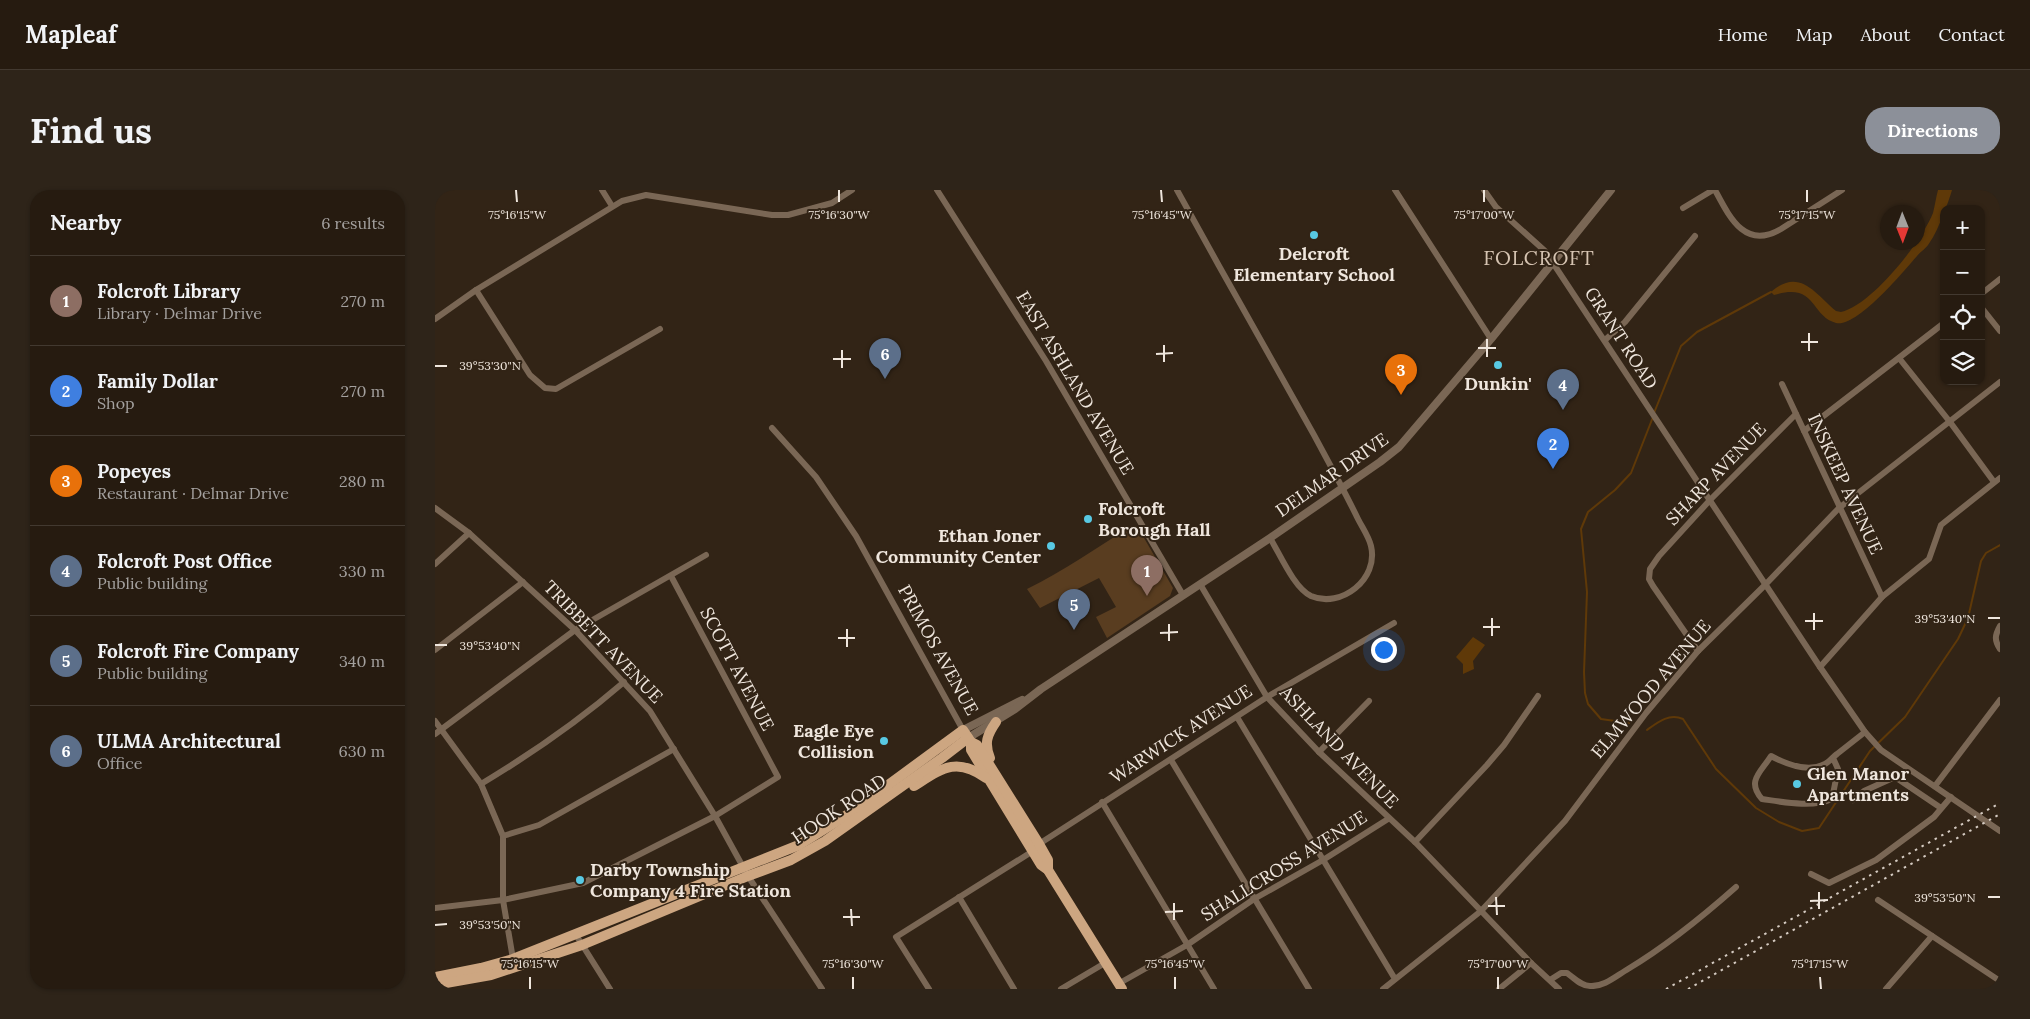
<!DOCTYPE html>
<meta charset="utf-8">
<style>
:root{--surface:#261b10;--page:#2e2419;--text:#f1f3f6;--muted:#a4a19f;--line:#423930;--accent:#8c9099}
body{margin:0;font-family:Lora,serif;background:var(--page);color:var(--text)}
.controls{position:absolute;right:15px;top:15px;display:grid;overflow:hidden;border-radius:10px;box-shadow:0 1px 4px #0004}
.controls button{width:45px;height:45px;display:grid;place-items:center;padding:0;border:0;border-bottom:1px solid var(--line);background:var(--surface);color:var(--text);font:25px sans-serif}
.compass{position:absolute;left:1445px;top:15px;width:45px;height:45px;border-radius:50%;background:var(--surface);box-shadow:0 1px 4px #0004;rotate:179deg}
.you{position:absolute;left:948px;top:459px;width:18px;height:18px;margin:-12px;border:4px solid #fff;border-radius:50%;background:#1a73e8;box-shadow:0 0 0 8px #1a73e833}
.badge{display:grid;place-items:center;width:32px;height:32px;border-radius:50%;background:var(--accent);color:#fff;font-size:16px;font-weight:700}
.pin{position:absolute;translate:-50% -41px;filter:drop-shadow(0 1px 2px #0008)}
.pin::after{content:'';position:absolute;top:26px;width:18px;height:15px;background:inherit;clip-path:polygon(0 0,100% 0,50% 100%)}
.list{margin:0;padding:0;list-style:none}
h2{display:flex;justify-content:space-between;align-items:center;height:65px;margin:0;padding:0 20px;font-size:21px}
h2 small{font-size:16px;font-weight:400;color:var(--muted)}
.list li{display:grid;grid-template-columns:32px 1fr auto;gap:15px;align-items:center;box-sizing:border-box;height:90px;padding:0 20px;border-top:1px solid var(--line)}
.list b{display:block;font-size:19px;white-space:nowrap}
.list p{margin:0;font-size:16px;white-space:nowrap;color:var(--muted)}
.list em{font-size:16px;font-style:normal;color:var(--muted)}
.icon{flex:none;width:28px;height:28px;fill:none;stroke:currentColor;stroke-width:2;stroke-linecap:round;stroke-linejoin:round}
.map{position:relative;flex:none;width:1565px;height:799px;overflow:hidden;border-radius:20px}
header{display:flex;align-items:center;gap:30px;box-sizing:border-box;height:70px;padding:0 25px;background:var(--surface);border-bottom:1px solid var(--line)}
header strong{font-size:24px}
nav{display:flex;gap:28px;margin-inline-start:auto;font-size:18px}
.intro{display:flex;align-items:center;justify-content:space-between;box-sizing:border-box;height:120px;padding:0 30px}
h1{margin:0;font-size:35px}
.button{padding:12px 22px;border-radius:20px;background:var(--accent);color:#fff;font-size:18px;font-weight:700}
main{display:flex;gap:30px;padding:0 30px}
aside{flex:1;background:var(--surface);border-radius:20px;box-shadow:0 1px 4px #0004}
.map>svg:first-child{display:block}
</style>
<header>
<strong>Mapleaf</strong>
<nav><a>Home</a><a>Map</a><a>About</a><a>Contact</a></nav>
</header>
<div class="intro"><h1>Find us</h1><a class="button">Directions</a></div>
<main>
<aside>
<h2>Nearby<small>6 results</small></h2>
<ul class="list">
<li><span class="badge" style="background:#8d6e63">1</span><div><b>Folcroft Library</b><p>Library · Delmar Drive</p></div><em>270 m</em></li>
<li><span class="badge" style="background:#3f7fe0">2</span><div><b>Family Dollar</b><p>Shop</p></div><em>270 m</em></li>
<li><span class="badge" style="background:#e8710a">3</span><div><b>Popeyes</b><p>Restaurant · Delmar Drive</p></div><em>280 m</em></li>
<li><span class="badge" style="background:#5c6f8a">4</span><div><b>Folcroft Post Office</b><p>Public building</p></div><em>330 m</em></li>
<li><span class="badge" style="background:#5c6f8a">5</span><div><b>Folcroft Fire Company</b><p>Public building</p></div><em>340 m</em></li>
<li><span class="badge" style="background:#5c6f8a">6</span><div><b>ULMA Architectural</b><p>Office</p></div><em>630 m</em></li>
</ul>
</aside>
<div class="map">
<svg width="1565" height="799" viewBox="0 0 1565 799">
<rect width="100%" height="100%" fill="#322416"/>
<path fill="#593d20" d="M697,336L705,341L738,398L735,406L672,448L661,427L681,417L664,388L605,418L592,399C629,381 662,357 697,336Z"/>
<g fill="#5f3908">
<path d="M1503,0H1517C1514,11 1502,43 1495,52C1492,58 1486,61 1482,66C1469,81 1422,138 1401,133C1375,126 1382,92 1339,105L1336,102C1364,77 1380,103 1401,121L1406,122C1437,115 1487,51 1498,23C1500,15 1501,7 1503,0Z"/>
<polygon points="1038,447 1050,455 1038,471 1039,479 1028,484 1028,474 1021,467"/>
</g>
<g fill="none" stroke-linecap="round" stroke-linejoin="round">
<g stroke="#5f3908" stroke-width="2">
<polyline points="1219,223 1246,156 1262,142 1336,102"/>
<polyline points="1194,533 1166,529 1153,514 1150,503 1149,482 1152,402 1146,339 1153,322 1180,300 1196,283 1218,227"/>
<path d="M1212,540C1223,532 1234,523 1248,529L1281,579L1321,618L1344,632L1367,641L1384,638L1435,561L1470,527L1523,449L1533,428L1546,371L1551,363L1565,355"/>
</g>
<g stroke="#7a6755" stroke-width="6">
<polyline points="167,0 177,16"/>
<polyline points="502,0 611,171 748,405"/>
<path d="M742,0C787,82 833,163 879,245C894,273 909,300 923,329C927,337 934,347 936,356C944,389 906,419 876,406C859,398 845,364 835,348"/>
<polyline points="960,0 1056,149"/>
<polyline points="1049,0 1061,17 1110,61 1385,477 1430,542 1446,560 1565,641"/>
<path d="M1280,0C1295,28 1310,60 1346,39L1407,0"/>
<polyline points="1248,18 1278,0"/>
<polyline points="41,100 95,185 110,198 121,199 225,139"/>
<polyline points="1546,104 1565,89"/>
<polyline points="1546,117 1565,141"/>
<polyline points="0,129 41,100 187,11 211,5 337,25 353,25 397,13 417,0"/>
<polyline points="1170,150 1190,132 1260,46"/>
<polyline points="1464,168 1515,232 1559,292"/>
<polyline points="1347,194 1447,407"/>
<polyline points="337,238 381,287 421,346 528,540"/>
<polyline points="1369,241 1509,133"/>
<polyline points="0,318 34,343 140,440 215,521 280,626 313,686 387,799"/>
<polyline points="0,374 34,343"/>
<polyline points="765,394 832,507 884,562 980,652 1096,773 1124,799"/>
<path d="M1565,436C1560,445 1559,450 1565,459"/>
<polyline points="0,460 88,392"/>
<polyline points="1263,461 1218,396 1214,389 1215,379 1224,366 1275,310 1361,224"/>
<polyline points="1385,477 1447,407 1494,369 1506,335 1565,288"/>
<polyline points="802,527 960,789"/>
<polyline points="0,531 46,594 68,646 68,710 78,769"/>
<polyline points="0,544 140,440 271,365"/>
<polyline points="884,562 934,511"/>
<path d="M1398,568L1403,579L1397,609C1377,618 1348,612 1327,609C1311,591 1326,582 1336,566C1351,574 1373,583 1390,574C1394,572 1398,567 1402,564L1430,542"/>
<polyline points="736,570 874,799"/>
<path d="M46,594C96,564 145,530 189,492"/>
<polyline points="1500,596 1565,510"/>
<polyline points="1418,610 1429,601 1460,587 1506,618"/>
<polyline points="667,612 779,799"/>
<polyline points="68,646 104,635 239,559"/>
<polyline points="980,652 1052,575 1069,555 1103,506"/>
<polyline points="604,654 832,507 959,433"/>
<polyline points="1376,684 1394,693 1441,670 1499,627 1516,607"/>
<polyline points="524,707 579,799"/>
<polyline points="1443,710 1565,791"/>
<polyline points="0,718 68,710 148,693 280,626 343,587 236,386"/>
<polyline points="141,745 175,799"/>
<path d="M1115,790L1126,783H1132C1139,788 1146,796 1155,796C1169,797 1181,786 1193,779C1233,755 1266,728 1301,697"/>
<polyline points="683,794 752,755 819,709 888,670 953,629"/>
<polyline points="494,799 461,747 598,661"/>
<polyline points="626,799 670,773"/>
<polyline points="948,799 1046,721 1130,631 1211,523 1263,461 1330,395 1404,318 1565,192"/>
<polyline points="1064,799 1096,773"/>
<polyline points="1451,799 1497,746"/>
</g>
<g stroke="#7a6755" stroke-width="8">
<polyline points="528,540 587,510"/>
<polyline points="533,548 580,519 606,499 835,348 945,272 964,257 1056,149 1176,0"/>
</g>
<g stroke="#cda681" stroke-width="10">
<polyline points="536,552 536,560 606,675 613,680 687,799"/>
<path d="M555,568C549,553 552,545 561,532"/>
<path d="M479,596C506,579 521,566 551,588"/>
<polyline points="0,787 46,778 78,769 364,655 415,623 528,540 536,552 542,555 604,654 613,670 613,680"/>
<polyline points="0,795 56,785 147,755 313,686 356,670 390,651 507,568 533,548"/>
</g>
<g stroke="#d5cbc2" stroke-width="2" stroke-dasharray="2.5 5" stroke-linecap="butt">
<polyline points="1231,799 1565,613"/>
<polyline points="1253,799 1565,624"/>
</g>
</g>
<path fill="none" stroke="#efe6dd" stroke-width="2" d="M81,0L82,12M404,0V12M726,0L727,12M1049,0V12M1372,0V12M1374,143V161M1052,149V167M1366,152H1383M729,155V172M1043,158H1061M407,160V178M721,164L738,163M398,169H416M0,176H12M1379,423V440M1057,428V446M1553,428H1565M1370,431H1388M734,434V451M1048,437H1065M412,439V457M725,443L743,442M403,448H420M0,455H12M1384,702V719M1061,707L1062,725M1553,707H1565M1375,711L1393,710M739,713V730M1053,716H1070M416,719L417,736M730,722L748,721M408,727H425M0,735L12,734M95,787V799M418,787V799M740,787V799M1063,787V799M1385,787L1386,799"/>
<g fill="#58c9e3" stroke="#322416" stroke-width="2">
<circle cx="879" cy="45" r="5"/>
<circle cx="1063" cy="175" r="5"/>
<circle cx="653" cy="329" r="5"/>
<circle cx="616" cy="356" r="5"/>
<circle cx="449" cy="551" r="5"/>
<circle cx="1362" cy="594" r="5"/>
<circle cx="145" cy="690" r="5"/>
</g>
<g text-anchor="middle" stroke-width="4" stroke-linejoin="round" paint-order="stroke">
<g font-size="18" font-weight="bold" fill="#efe6dd" stroke="#322416" text-anchor="start">
<text x="879" y="70" text-anchor="middle">Delcroft<tspan x="879" dy="21">Elementary School</tspan></text>
<text x="1063" y="200" text-anchor="middle">Dunkin'</text>
<text x="663" y="325">Folcroft<tspan x="663" dy="21">Borough Hall</tspan></text>
<text x="606" y="352" text-anchor="end">Ethan Joner<tspan x="606" dy="21">Community Center</tspan></text>
<text x="439" y="547" text-anchor="end">Eagle Eye<tspan x="439" dy="21">Collision</tspan></text>
<text x="1372" y="590">Glen Manor<tspan x="1372" dy="21">Apartments</tspan></text>
<text x="155" y="686">Darby Township<tspan x="155" dy="21">Company 4 Fire Station</tspan></text>
</g>
<g font-size="18" fill="#efe6dd" stroke="#322416">
<text transform="translate(1186 148) rotate(57)" y="6">GRANT ROAD</text>
<text transform="translate(640 193) rotate(59)" y="6">EAST ASHLAND AVENUE</text>
<text transform="translate(1281 284) rotate(-46)" y="6">SHARP AVENUE</text>
<text transform="translate(897 285) rotate(-35)" y="6">DELMAR DRIVE</text>
<text transform="translate(1410 294) rotate(65)" y="6">INSKEEP AVENUE</text>
<text transform="translate(168 452) rotate(46)" y="6">TRIBBETT AVENUE</text>
<text transform="translate(503 460) rotate(61)" y="6">PRIMOS AVENUE</text>
<text transform="translate(302 479) rotate(62)" y="6">SCOTT AVENUE</text>
<text transform="translate(1216 499) rotate(-50)" y="6">ELMWOOD AVENUE</text>
<text transform="translate(746 544) rotate(-33)" y="6">WARWICK AVENUE</text>
<text transform="translate(904 557) rotate(46)" y="6">ASHLAND AVENUE</text>
<text transform="translate(404 619) rotate(-34)" y="6">HOOK ROAD</text>
<text transform="translate(849 676) rotate(-32)" y="6">SHALLCROSS AVENUE</text>
</g>
<g font-size="20" letter-spacing="1" fill="#d6c4b2" stroke="#322416">
<text x="1104" y="75">FOLCROFT</text>
</g>
</g>
<g font-size="12" text-anchor="middle" fill="#efe6dd" stroke="#322416" stroke-width="4" stroke-linejoin="round" paint-order="stroke">
<text x="82" y="29">75°16'15"W</text>
<text x="404" y="29">75°16'30"W</text>
<text x="727" y="29">75°16'45"W</text>
<text x="1049" y="29">75°17'00"W</text>
<text x="1372" y="29">75°17'15"W</text>
<text x="55" y="180">39°53'30"N</text>
<text x="1510" y="433">39°53'40"N</text>
<text x="55" y="460">39°53'40"N</text>
<text x="1510" y="712">39°53'50"N</text>
<text x="55" y="739">39°53'50"N</text>
<text x="95" y="778">75°16'15"W</text>
<text x="418" y="778">75°16'30"W</text>
<text x="740" y="778">75°16'45"W</text>
<text x="1063" y="778">75°17'00"W</text>
<text x="1385" y="778">75°17'15"W</text>
</g>
</svg>
<div class="controls">
<button>+</button>
<button>−</button>
<button><svg class="icon" aria-label="locate" viewBox="0 0 24 24"><circle cx="12" cy="12" r="6"/><path d="M12 2v4M12 18v4M2 12h4M18 12h4"/></svg></button>
<button><svg class="icon" aria-label="layers" viewBox="0 0 24 24"><path d="M12 4l9 5-9 5-9-5zM3 14l9 5 9-5"/></svg></button>
</div>
<svg class="compass" viewBox="-18 -18 36 36"><path d="M0-13l5 13h-10z" fill="#e53935"/><path d="M0 13l5-13h-10z" fill="#a4a19f"/></svg>
<div class="you"></div>
<div class="pin badge" style="left:712px;top:406px;background:#8d6e63">1</div>
<div class="pin badge" style="left:1118px;top:279px;background:#3f7fe0">2</div>
<div class="pin badge" style="left:966px;top:205px;background:#e8710a">3</div>
<div class="pin badge" style="left:1128px;top:220px;background:#5c6f8a">4</div>
<div class="pin badge" style="left:639px;top:440px;background:#5c6f8a">5</div>
<div class="pin badge" style="left:450px;top:189px;background:#5c6f8a">6</div>
</div>
</main>
